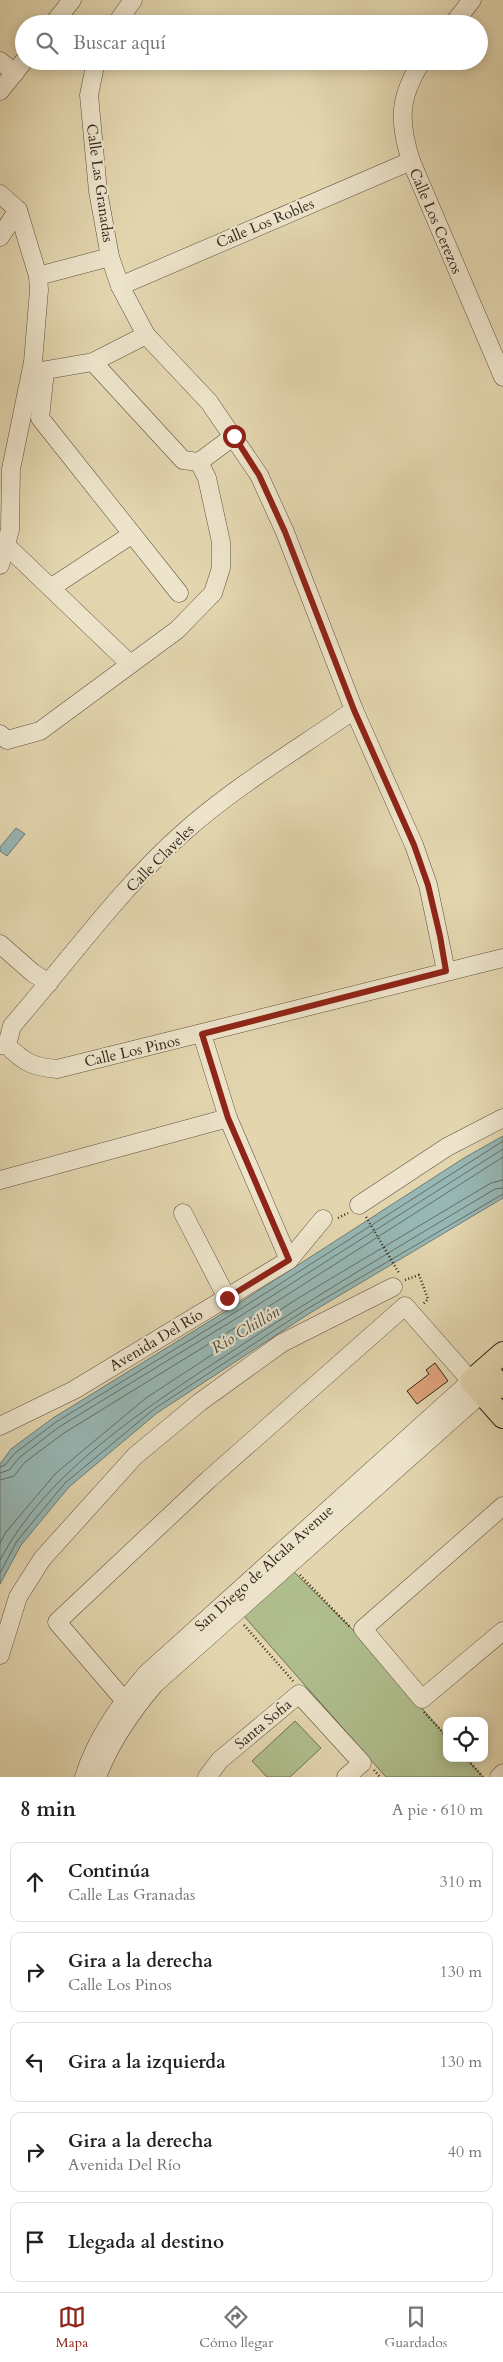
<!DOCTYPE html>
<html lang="es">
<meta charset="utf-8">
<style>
:root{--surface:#fff;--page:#f2f2f2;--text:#202124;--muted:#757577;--line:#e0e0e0;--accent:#8f2418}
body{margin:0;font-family:Cardo,serif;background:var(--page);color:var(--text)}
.controls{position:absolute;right:15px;bottom:15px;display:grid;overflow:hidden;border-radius:10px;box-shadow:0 2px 12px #0003}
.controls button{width:45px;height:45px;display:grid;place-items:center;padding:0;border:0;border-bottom:1px solid var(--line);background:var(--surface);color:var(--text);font:25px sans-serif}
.stop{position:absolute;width:15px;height:15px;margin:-11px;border:4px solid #8f2418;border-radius:50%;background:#fff}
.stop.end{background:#8f2418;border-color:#fff;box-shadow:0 1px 5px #0008}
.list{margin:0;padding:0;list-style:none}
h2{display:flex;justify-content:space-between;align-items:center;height:65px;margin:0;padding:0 20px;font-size:21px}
h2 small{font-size:16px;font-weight:400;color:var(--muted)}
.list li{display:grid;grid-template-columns:32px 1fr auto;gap:15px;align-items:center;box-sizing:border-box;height:80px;margin:0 10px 10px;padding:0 10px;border:1px solid var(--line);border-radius:10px}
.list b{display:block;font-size:19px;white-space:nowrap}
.list p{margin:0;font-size:16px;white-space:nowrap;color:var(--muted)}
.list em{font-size:16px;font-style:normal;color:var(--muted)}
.icon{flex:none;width:28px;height:28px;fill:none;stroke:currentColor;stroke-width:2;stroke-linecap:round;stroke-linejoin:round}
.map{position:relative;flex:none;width:503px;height:1777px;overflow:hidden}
.search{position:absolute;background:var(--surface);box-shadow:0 2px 12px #0003;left:15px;right:15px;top:15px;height:55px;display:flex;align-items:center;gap:12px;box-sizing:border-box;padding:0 18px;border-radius:28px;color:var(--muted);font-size:19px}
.sheet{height:515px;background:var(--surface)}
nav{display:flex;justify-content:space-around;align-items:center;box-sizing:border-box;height:70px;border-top:1px solid var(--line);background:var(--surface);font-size:14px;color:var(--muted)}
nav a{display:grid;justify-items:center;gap:2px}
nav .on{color:var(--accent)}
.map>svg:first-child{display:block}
</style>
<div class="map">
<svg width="503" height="1777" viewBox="0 0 503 1777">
<rect width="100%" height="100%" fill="#e3d6af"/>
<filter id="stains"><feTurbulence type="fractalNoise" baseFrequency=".004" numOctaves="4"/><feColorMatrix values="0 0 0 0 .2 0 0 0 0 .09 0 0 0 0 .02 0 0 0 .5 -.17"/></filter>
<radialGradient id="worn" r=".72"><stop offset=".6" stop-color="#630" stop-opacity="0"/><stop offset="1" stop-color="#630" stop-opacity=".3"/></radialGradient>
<g fill="#b0be8d" stroke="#707255">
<polygon points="292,1570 353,1630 447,1737 447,1758 466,1758 483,1777 386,1777 244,1616"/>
<polygon points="295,1721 321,1748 290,1777 267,1777 252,1761"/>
</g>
<g fill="#97b7b4" stroke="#6e7d78">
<polygon points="16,828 25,834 7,856 0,851 0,847"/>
<polygon points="503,1136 503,1198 310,1313 157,1413 69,1487 21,1545 0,1584 0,1464 11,1449 53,1418 236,1305 464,1158"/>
</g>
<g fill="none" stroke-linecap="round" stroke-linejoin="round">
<g stroke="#646e68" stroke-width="1">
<polyline points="0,1467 5,1465 15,1453 56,1422 239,1310 503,1141"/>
<polyline points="0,1473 9,1470 20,1457 59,1427 242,1315 503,1149"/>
<polyline points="0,1480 14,1476 25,1462 64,1433 246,1321 503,1157"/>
<polyline points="0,1543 6,1532 56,1473 146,1398 300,1297 491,1183 503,1180"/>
<path d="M0,1560C46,1472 147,1407 228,1354C315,1296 405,1243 495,1189L503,1188"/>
<polyline points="0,1573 17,1541 65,1483 154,1409 307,1309 503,1194"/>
</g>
</g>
<polygon fill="#e0a47c" stroke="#31251d" points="435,1363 448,1381 417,1404 407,1391 429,1374 426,1370"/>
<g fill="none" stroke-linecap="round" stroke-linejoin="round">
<g stroke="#5e5142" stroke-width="19">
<g id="minor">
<polyline points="53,24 72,0"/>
<polyline points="116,24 133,0"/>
<polyline points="453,24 472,0"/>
<polyline points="0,61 15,73"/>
<polyline points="96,61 89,95 98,191 110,257 120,286 146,335 209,402 259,475 285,532 354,710 414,845 428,885 446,971"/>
<path d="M422,61C399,97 398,120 411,161L503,377"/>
<polyline points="0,91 24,61"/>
<polyline points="0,194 18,210 38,276 39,290 33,362 11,469 10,530 0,565"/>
<polyline points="0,237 18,210"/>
<polyline points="38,276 110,257"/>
<polyline points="120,286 411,161"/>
<polyline points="93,362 183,460 199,462 234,436"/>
<polyline points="45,371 40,418 179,593"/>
<polyline points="35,372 93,362 146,335"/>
<polyline points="7,546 130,664"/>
<polyline points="52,587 131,535"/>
<polyline points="0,734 7,740 40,731 177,630 213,593 221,568 221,542 207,478 199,462"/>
<polyline points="0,944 33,973 49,983"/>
<polyline points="202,1034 228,1118 289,1260"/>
<path d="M0,1045H7C24,1063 34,1067 57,1069L503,958"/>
<path d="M7,1045L12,1026C67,963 122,886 185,831C237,785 298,749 354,710"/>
<polyline points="0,1180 228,1118"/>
<polyline points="359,1205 447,1147 503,1118"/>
<polyline points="183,1213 227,1298"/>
<polyline points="0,1426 74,1390 289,1260 323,1219"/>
<polyline points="503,1506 363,1629 422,1699 503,1631"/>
<polyline points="0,1655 18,1597 42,1559 135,1456 200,1402 282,1343 393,1287"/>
<path d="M84,1777C96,1738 120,1705 146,1674L471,1381L405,1306L208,1480L57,1622L124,1700"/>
<path d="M97,1777C110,1743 131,1712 155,1684L482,1393"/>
<polyline points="207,1777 220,1760 299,1694 362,1763 346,1777"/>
<polyline points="499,1777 503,1773"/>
</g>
</g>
<g stroke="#31251d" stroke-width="24">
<g id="major">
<polyline points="503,1353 471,1381 503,1417"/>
<polyline points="485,1369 503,1387"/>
</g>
</g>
<g stroke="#31251d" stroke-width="2.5" stroke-dasharray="1 2.5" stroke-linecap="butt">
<polyline points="366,1217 399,1273"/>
<polyline points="338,1218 348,1213"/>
<polyline points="405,1280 419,1275 428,1299 422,1305"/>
<polyline points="300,1575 350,1627"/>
<polyline points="244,1625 293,1681"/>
<polyline points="424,1712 447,1737"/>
<polyline points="466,1758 483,1777"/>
<polyline points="374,1770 380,1777"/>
</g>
<use href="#minor" stroke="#ede4cb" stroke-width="18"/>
<use href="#major" stroke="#e3d6af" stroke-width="22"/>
</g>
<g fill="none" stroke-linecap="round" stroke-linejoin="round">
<polyline stroke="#8f2418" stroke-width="6" points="227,1298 289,1260 228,1118 202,1034 446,971 440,936 428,885 414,845 354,710 285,532 259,475 234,436"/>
</g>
<g text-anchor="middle" stroke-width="4.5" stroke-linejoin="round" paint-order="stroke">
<g font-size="15" fill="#31251d" stroke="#ede4cb">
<text transform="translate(100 183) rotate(82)" y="5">Calle Las Granadas</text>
<text transform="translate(436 221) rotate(67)" y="5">Calle Los Cerezos</text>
<text transform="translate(265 223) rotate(-23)" y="5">Calle Los Robles</text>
<text transform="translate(160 858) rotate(-45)" y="5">Calle Claveles</text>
<text transform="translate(132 1051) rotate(-13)" y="5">Calle Los Pinos</text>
<text transform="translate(156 1340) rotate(-31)" y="5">Avenida Del Río</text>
<text transform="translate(264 1568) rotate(-42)" y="5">San Diego de Alcala Avenue</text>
<text transform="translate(263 1724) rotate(-40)" y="5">Santa Sofia</text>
</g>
<g font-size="16" font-style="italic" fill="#4a4a43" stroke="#ede4cb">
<text transform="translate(245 1329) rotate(-31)" y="6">Río Chillón</text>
</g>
</g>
<rect width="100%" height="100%" filter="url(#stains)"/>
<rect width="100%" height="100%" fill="url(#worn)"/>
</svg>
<div class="controls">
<button><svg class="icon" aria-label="locate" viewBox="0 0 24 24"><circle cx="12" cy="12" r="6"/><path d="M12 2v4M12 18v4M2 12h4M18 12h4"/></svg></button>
</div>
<div class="stop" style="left:234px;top:436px"></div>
<div class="stop end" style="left:227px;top:1298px"></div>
<div class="search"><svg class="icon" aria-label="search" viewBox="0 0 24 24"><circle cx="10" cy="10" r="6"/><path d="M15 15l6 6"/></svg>Buscar aquí</div>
</div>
<section class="sheet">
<h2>8 min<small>A pie · 610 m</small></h2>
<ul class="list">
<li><svg class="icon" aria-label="ahead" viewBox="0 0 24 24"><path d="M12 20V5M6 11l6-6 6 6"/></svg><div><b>Continúa</b><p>Calle Las Granadas</p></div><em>310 m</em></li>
<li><svg class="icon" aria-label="right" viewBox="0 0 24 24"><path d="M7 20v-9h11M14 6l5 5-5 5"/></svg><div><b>Gira a la derecha</b><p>Calle Los Pinos</p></div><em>130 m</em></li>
<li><svg class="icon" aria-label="left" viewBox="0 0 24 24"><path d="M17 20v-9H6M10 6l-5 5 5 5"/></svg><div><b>Gira a la izquierda</b></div><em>130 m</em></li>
<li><svg class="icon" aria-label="right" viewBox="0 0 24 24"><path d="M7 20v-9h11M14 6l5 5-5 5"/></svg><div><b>Gira a la derecha</b><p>Avenida Del Río</p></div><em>40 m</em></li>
<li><svg class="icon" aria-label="arrive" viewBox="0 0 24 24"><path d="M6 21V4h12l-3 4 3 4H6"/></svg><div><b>Llegada al destino</b></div></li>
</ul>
</section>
<nav>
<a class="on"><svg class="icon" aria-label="map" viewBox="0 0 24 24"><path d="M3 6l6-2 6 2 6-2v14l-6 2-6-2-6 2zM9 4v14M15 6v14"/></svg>Mapa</a>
<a><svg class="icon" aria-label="directions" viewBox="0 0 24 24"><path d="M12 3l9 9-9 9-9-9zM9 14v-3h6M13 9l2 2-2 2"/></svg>Cómo llegar</a>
<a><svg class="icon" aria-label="saved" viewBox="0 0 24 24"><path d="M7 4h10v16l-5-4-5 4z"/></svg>Guardados</a>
</nav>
